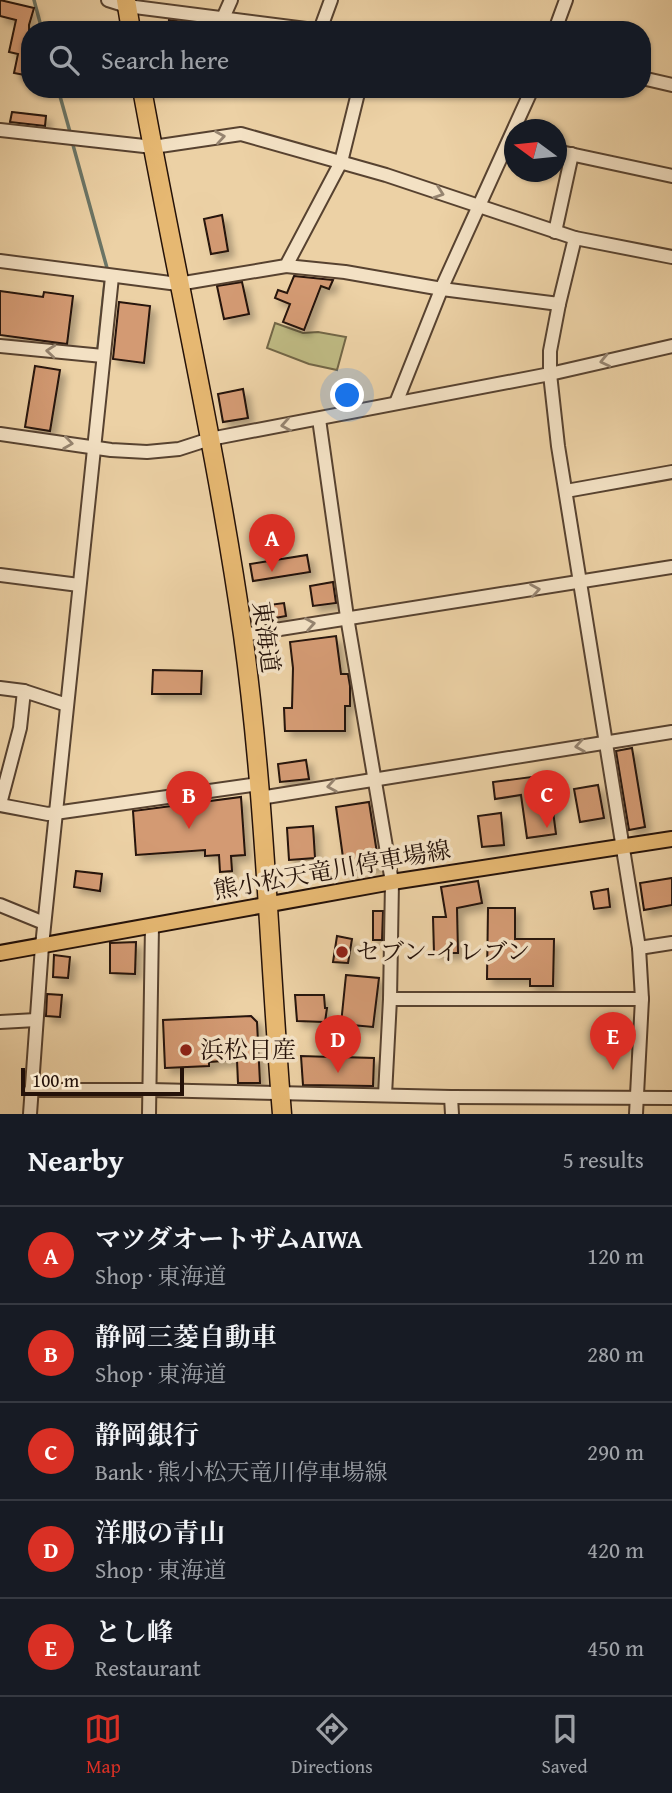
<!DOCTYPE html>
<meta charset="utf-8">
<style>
:root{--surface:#171b24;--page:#20242c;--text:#f1f3f6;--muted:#9ea1a6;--line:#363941;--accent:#d93025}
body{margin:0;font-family:"Gentium Book Plus","Noto Serif JP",serif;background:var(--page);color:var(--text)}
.compass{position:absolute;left:504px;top:119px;width:63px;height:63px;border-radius:50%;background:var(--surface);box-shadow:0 2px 5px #0004;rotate:285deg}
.scale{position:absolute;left:21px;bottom:18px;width:163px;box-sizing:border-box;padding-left:7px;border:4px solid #251209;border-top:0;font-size:19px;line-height:24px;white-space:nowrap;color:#251209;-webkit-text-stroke:5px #f3e1c4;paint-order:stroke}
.you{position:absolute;left:348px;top:396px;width:24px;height:24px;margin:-18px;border:5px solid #fff;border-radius:50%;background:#1a73e8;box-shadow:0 0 0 10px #1a73e833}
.badge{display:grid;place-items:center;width:46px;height:46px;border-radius:50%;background:var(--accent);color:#fff;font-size:23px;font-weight:700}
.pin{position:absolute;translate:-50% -58px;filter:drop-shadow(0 2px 4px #0008)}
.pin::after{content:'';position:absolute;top:37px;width:24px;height:21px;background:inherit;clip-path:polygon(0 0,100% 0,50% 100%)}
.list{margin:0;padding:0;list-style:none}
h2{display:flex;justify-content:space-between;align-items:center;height:91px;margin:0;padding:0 28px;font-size:30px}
h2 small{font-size:23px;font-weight:400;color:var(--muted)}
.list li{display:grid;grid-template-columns:46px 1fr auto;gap:21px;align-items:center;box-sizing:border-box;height:98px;padding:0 28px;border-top:2px solid var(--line)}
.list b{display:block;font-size:26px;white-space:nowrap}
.list p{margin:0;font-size:23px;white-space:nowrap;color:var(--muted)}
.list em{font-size:23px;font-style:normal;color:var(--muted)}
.icon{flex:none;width:38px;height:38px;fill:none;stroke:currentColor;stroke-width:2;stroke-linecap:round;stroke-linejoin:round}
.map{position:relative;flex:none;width:672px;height:1114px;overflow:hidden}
.search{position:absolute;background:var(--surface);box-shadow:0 2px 5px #0004;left:21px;right:21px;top:21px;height:77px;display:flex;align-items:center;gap:18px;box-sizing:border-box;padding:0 24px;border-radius:28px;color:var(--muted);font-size:26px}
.sheet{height:581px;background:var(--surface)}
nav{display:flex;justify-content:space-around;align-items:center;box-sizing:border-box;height:98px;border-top:2px solid var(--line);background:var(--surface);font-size:19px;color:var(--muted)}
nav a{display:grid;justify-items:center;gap:4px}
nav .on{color:var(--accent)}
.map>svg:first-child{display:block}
</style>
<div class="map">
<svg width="672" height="1114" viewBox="0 0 672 1114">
<defs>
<filter id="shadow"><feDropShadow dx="5.5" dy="5.5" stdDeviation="3.5" flood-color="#0004"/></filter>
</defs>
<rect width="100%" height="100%" fill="#ecd1a5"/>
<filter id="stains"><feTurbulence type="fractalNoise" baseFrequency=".00286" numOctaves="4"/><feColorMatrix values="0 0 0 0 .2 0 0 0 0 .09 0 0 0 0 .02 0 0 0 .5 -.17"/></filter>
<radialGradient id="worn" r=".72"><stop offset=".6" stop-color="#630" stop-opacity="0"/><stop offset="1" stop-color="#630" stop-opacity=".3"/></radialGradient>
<polygon fill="#beb982" stroke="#726646" stroke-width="2" points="275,323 303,333 318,332 346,337 337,370 309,364 267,348"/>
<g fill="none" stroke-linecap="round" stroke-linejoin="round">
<g stroke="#6b7566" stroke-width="3.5">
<polyline points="34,0 42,30"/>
<polyline points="58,89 70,132"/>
<polyline points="73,145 107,268"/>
<polyline points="98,348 105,282"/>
</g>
</g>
<g fill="#d39a73" stroke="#251209" stroke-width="2" filter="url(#shadow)">
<polygon points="0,0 34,8 29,25 30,76 14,73 18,54 9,52 16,20 0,16"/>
<polygon points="169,20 219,27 218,30 168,30"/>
<polygon points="12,112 46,116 45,126 10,122"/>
<polygon points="222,215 228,251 211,254 204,219"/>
<polygon points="294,276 333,280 329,289 321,286 304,330 283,322 290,304 275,298 278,290 287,293"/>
<polygon points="242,282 249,314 224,319 217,286"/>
<polygon points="0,291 43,297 44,292 73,296 67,344 0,335"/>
<polygon points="119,302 150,306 144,363 113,359"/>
<polygon points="35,366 60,370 50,431 25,427"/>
<polygon points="243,389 248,418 223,422 218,394"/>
<polygon points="307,555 310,572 253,581 250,564"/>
<polygon points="333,582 336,603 313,606 310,586"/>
<polygon points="284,603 286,616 264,620 261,606"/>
<polygon points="336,636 341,674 348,674 350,686 350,706 345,706 345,731 285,731 284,708 292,708 293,668 290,642"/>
<polygon points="153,670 202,671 201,694 152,694"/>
<polygon points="632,748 645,827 629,830 616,751"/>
<polygon points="306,760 309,779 280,782 278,764"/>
<polygon points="539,776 542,798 551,796 556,834 527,838 521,795 495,799 493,782"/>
<polygon points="598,785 604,818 580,822 574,789"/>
<polygon points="241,797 245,855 231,856 232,871 220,872 219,855 205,856 205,850 136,855 133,811"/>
<polygon points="369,802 379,866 345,872 336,807"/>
<polygon points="501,813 504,845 482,847 478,816"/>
<polygon points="313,826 315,858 289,860 287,828"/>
<polygon points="76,871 102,874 100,891 74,887"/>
<polygon points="672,878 672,905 644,910 640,883"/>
<polygon points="478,881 482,903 457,908 458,953 434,953 433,917 446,917 441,887"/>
<polygon points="608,889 610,907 594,909 591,892"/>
<polygon points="488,908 515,908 515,939 554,939 553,986 530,986 530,979 487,979"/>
<polygon points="373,911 383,911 382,940 373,940"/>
<polygon points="337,936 352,939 348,963 333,962"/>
<polygon points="136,942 135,974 110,973 110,943"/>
<polygon points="54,955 70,957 68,978 53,977"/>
<polygon points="346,975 379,978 373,1027 341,1024"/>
<polygon points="47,994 62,995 60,1017 46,1016"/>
<polygon points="295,995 324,995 325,1008 327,1008 325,1022 297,1021"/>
<polygon points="251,1016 257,1022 260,1083 238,1083 237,1060 209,1062 209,1066 165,1068 163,1020"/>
<polygon points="332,1049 342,1049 341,1057 374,1058 373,1086 303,1085 301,1056 332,1057"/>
</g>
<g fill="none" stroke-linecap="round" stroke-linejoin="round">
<g stroke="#574230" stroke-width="16">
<g id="minor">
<polyline points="108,0 127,6 314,30"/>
<polyline points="223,18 231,0"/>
<polyline points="320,30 331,0"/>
<polyline points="555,30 566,0"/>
<polyline points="642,78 672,85"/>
<polyline points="0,130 153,147 241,134 386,175 575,238 672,257"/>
<polyline points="556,151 672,176"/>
<polyline points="555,232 572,154"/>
<polyline points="0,261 178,284 286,266 341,162 359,89"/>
<polyline points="286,266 345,272 442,289 559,304 575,238"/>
<polyline points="559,304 550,351 550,374 558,446 639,948 642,999 636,1114"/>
<polyline points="0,346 103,356"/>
<polyline points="396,403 443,285 532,89"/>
<polyline points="319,419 347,617 392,882 390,999 385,1095"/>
<polyline points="0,434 111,450 147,452 179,449 210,439 550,374 672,346"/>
<polyline points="566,491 672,472"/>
<polyline points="0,575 79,585"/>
<polyline points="243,635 672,567"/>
<polyline points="0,688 24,691"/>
<polyline points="260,798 672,732"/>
<polyline points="0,804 20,728 24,691 67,705"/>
<polyline points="0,805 48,814 259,784"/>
<polyline points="0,905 44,923"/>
<polyline points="639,948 672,943"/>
<polyline points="390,999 642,999"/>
<polyline points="0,1022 36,1020"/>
<polyline points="31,1090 150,1090 451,1097 672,1098"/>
<polyline points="451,1097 452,1114"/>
<polyline points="30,1114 42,946 112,277"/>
<polyline points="149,1114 152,926"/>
</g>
</g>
<g stroke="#251209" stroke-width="18">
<polyline id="major" points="0,953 392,882 672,839"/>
</g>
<g stroke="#251209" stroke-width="21">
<g id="highway">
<polyline points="126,0 131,30"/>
<path d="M142,89C175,271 217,452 243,635C265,794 269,954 282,1114"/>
</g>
</g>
<use href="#minor" stroke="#f3e1c4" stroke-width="12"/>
<use href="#major" stroke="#e6b872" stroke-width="14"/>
<use href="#highway" stroke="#e6b872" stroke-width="18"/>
</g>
<defs><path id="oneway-chevron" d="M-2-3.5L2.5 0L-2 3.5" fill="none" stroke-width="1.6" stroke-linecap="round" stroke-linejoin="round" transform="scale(1.75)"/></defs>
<g stroke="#968470">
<use href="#oneway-chevron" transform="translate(220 137) rotate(-9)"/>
<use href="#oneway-chevron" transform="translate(439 193) rotate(19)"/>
<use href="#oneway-chevron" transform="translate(51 351) rotate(-175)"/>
<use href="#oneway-chevron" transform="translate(605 361) rotate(167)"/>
<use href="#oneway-chevron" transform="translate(286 425) rotate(170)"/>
<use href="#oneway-chevron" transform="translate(68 443) rotate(8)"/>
<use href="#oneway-chevron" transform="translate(535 590) rotate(-9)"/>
<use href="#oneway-chevron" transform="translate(310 624) rotate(-10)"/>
<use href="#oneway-chevron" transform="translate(580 746) rotate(171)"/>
<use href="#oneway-chevron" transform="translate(332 786) rotate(171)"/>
</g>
<g fill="#8f2418" stroke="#f3e1c4" stroke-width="2.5">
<circle cx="342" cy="952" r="7"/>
<circle cx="186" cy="1050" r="7"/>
</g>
<g text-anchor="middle" stroke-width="7" stroke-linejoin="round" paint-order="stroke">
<g font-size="24" fill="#251209" stroke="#f3e1c4">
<text transform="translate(266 637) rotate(82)" y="8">東海道</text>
<text transform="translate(332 870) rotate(-10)" y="8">熊小松天竜川停車場線</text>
</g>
<g font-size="24" fill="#251209" stroke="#f3e1c4" text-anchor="start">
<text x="356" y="960">セブン-イレブン</text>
<text x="200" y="1058">浜松日産</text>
</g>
</g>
<rect width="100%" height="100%" filter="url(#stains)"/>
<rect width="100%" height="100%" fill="url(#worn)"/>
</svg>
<svg class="compass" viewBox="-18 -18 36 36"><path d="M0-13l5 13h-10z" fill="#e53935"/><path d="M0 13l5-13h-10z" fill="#9ea1a6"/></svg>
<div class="scale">100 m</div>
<div class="you"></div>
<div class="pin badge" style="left:272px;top:572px">A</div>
<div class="pin badge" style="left:189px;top:829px">B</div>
<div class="pin badge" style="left:547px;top:828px">C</div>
<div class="pin badge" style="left:338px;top:1073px">D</div>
<div class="pin badge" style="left:613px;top:1070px">E</div>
<div class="search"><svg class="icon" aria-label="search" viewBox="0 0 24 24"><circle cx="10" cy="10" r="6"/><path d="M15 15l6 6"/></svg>Search here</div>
</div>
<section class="sheet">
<h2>Nearby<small>5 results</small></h2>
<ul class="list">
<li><span class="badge">A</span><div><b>マツダオートザムAIWA</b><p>Shop · 東海道</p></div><em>120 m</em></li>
<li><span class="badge">B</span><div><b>静岡三菱自動車</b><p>Shop · 東海道</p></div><em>280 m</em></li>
<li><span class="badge">C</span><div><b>静岡銀行</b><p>Bank · 熊小松天竜川停車場線</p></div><em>290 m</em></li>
<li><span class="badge">D</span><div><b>洋服の青山</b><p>Shop · 東海道</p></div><em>420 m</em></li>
<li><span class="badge">E</span><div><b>とし峰</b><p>Restaurant</p></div><em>450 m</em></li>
</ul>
</section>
<nav>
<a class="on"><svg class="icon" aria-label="map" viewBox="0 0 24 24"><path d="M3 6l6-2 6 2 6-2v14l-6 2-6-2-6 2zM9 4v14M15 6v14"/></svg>Map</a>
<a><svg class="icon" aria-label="directions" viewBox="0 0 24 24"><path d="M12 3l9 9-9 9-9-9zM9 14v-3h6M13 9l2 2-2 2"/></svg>Directions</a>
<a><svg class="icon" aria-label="saved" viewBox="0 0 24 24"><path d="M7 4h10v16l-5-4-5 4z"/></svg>Saved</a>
</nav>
